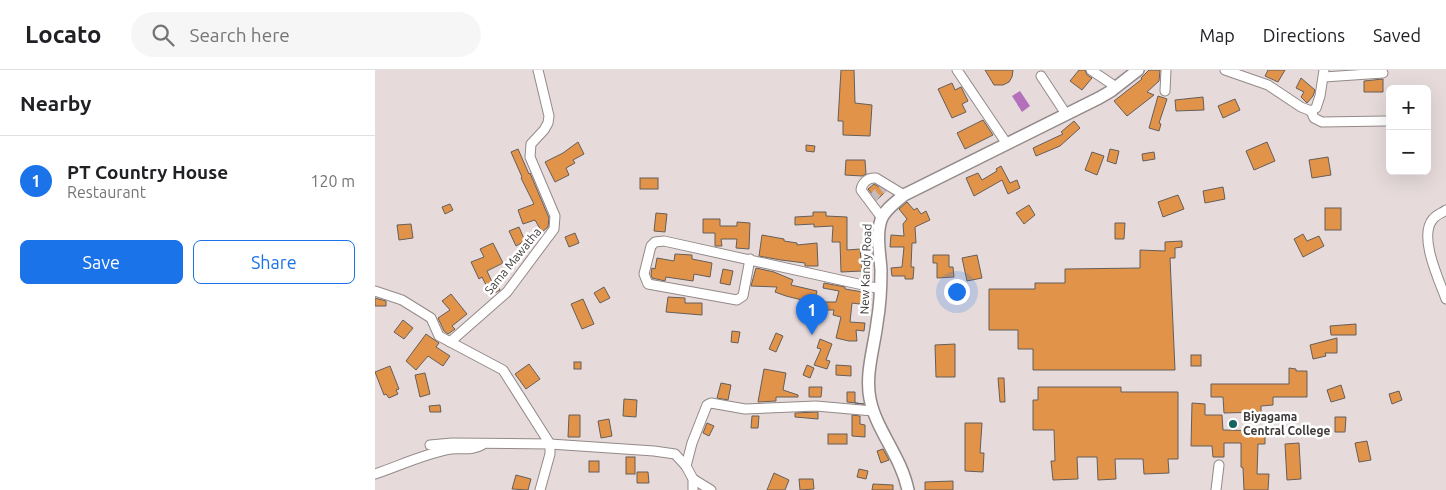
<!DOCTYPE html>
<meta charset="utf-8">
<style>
:root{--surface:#fff;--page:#f6f6f6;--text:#202124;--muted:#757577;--line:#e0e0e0;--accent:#1a73e8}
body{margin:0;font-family:Ubuntu,sans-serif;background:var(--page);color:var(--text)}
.controls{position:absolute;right:15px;top:15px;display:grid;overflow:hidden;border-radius:8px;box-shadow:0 5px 20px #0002}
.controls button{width:45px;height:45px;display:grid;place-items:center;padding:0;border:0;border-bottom:1px solid var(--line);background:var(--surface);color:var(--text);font:25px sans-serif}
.you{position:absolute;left:581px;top:221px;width:18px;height:18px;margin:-12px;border:4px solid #fff;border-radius:50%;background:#1a73e8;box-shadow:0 0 0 8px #1a73e833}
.badge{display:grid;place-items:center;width:32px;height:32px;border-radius:50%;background:var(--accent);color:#fff;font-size:16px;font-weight:700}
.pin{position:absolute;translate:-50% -41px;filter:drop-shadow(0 1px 2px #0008)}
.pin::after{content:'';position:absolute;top:26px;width:18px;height:15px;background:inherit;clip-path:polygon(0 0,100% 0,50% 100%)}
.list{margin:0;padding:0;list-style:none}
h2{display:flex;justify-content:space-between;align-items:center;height:65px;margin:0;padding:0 20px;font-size:21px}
h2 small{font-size:16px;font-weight:400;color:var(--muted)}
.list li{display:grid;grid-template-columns:32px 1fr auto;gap:15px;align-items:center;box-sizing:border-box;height:90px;padding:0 20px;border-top:1px solid var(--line)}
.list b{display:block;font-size:19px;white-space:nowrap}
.list p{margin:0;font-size:16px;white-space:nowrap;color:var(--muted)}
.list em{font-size:16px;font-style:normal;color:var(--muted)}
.actions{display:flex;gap:10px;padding:15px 20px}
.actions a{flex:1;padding:11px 0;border:1px solid var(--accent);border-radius:8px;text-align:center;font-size:18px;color:var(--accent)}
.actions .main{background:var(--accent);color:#fff}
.icon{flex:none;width:28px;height:28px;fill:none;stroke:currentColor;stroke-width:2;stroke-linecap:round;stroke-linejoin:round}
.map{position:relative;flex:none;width:1071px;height:420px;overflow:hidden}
header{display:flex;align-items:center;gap:30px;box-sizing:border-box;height:70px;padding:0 25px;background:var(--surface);border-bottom:1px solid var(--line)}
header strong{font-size:24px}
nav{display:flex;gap:28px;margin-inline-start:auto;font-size:18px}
.search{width:350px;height:45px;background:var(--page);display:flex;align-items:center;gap:12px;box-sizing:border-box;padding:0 18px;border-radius:28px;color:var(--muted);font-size:19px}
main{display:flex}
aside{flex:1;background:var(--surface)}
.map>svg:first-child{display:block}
</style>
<header>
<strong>Locato</strong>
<div class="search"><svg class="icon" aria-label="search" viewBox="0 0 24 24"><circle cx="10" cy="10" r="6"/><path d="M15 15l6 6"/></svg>Search here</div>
<nav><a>Map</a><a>Directions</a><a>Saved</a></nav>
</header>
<main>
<aside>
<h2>Nearby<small></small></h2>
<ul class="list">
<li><span class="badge">1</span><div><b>PT Country House</b><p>Restaurant</p></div><em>120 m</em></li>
</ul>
<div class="actions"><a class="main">Save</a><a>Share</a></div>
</aside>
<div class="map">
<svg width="1071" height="420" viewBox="0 0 1071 420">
<rect width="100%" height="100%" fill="#e6dbda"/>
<polygon fill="#b370bb" points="645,21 655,36 647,42 637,26"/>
<g fill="#e2934a" stroke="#655e59">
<polygon points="466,0 479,0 480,33 497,35 495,66 468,65 468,51 463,51"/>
<polygon points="610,0 638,0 637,7 634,12 628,15 619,15"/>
<polygon points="704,0 710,0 712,5 717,8 707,20 695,11"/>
<polygon points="774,0 785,0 784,11 772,22 779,25 752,46 739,31 767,9 766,8"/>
<polygon points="893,0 910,0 903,12 890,6"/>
<polygon points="926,8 940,20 938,26 932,33 926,27 929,22 921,18"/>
<polygon points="1008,9 1008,22 989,22 989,11"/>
<polygon points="577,13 580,20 586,17 593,31 587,34 591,42 577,48 563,19"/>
<polygon points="783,26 792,29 784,53 786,54 784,61 774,58"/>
<polygon points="828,27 829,40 801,41 800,30"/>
<polygon points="860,29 865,40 848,48 843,36"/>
<polygon points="608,50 618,65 590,79 582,63"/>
<polygon points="699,51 705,58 685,76 661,86 658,78 688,64 686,62"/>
<polygon points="203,72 209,84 198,90 200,93 191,98 194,105 180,112 170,92 188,83"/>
<polygon points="892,72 900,91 879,100 871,81"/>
<polygon points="431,75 440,76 439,82 431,81"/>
<polygon points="143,79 154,104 155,103 174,148 173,157 167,162 160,150 148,154 143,140 159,134 146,108 147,107 136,82"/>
<polygon points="735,79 744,81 741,94 732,91"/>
<polygon points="717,82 729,86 722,105 710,100"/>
<polygon points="779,82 780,89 768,91 767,84"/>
<polygon points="953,87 956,105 937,108 934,90"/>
<polygon points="471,90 490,90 491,104 487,106 470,105"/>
<polygon points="626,96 635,113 642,110 645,118 633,124 627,110 599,126 591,108 603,103 607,110 622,101 621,99"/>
<rect x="265" y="108" width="18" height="11"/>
<polygon points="499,114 511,121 502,130 493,119"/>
<polygon points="848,117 850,129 830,133 828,121"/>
<polygon points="803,125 809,139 788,147 783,132"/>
<polygon points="532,132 539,140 542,138 546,144 551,141 555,150 540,157 541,173 537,173 536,197 539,197 538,209 530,209 530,206 517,206 516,198 527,197 529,177 515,177 516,165 529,166 528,154 532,149 524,139"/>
<polygon points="75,134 78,140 70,144 67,137"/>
<polygon points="654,135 660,145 649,154 641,143"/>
<rect x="950" y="138" width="16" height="22"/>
<polygon points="438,142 451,142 451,146 472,147 472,180 485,179 487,201 466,202 465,172 457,172 458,156 439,157 439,154 420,155 420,147 438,146"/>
<polygon points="281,143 292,144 290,162 279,161"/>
<polygon points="328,149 345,149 345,156 362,156 362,152 375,153 374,179 361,178 362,169 346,169 347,176 340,176 340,163 328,163"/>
<polygon points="740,153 750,153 749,169 740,169"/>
<polygon points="36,154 38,168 24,170 22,155"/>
<polygon points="144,157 150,171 141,176 134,161"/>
<polygon points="200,163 204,173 194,177 190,167"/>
<polygon points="928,164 932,171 944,166 949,176 928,187 919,169"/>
<polygon points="387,165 409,169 409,171 422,173 422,175 442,173 443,196 430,196 430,193 406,190 384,186"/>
<polygon points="807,171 807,177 800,178 800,188 795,188 800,300 658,300 658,279 643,279 643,260 614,260 614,219 660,219 660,213 690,213 690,199 765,198 765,180 790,181 790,172"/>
<polygon points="118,173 128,193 112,201 118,214 121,213 125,220 116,225 107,207 104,209 96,192 109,187 105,179"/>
<polygon points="300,184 317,185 317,189 337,193 335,207 319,204 318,211 291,207 290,211 277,208 276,204 277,198 280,199 282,188 299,191"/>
<polygon points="558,185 574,185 574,197 578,197 579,207 562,208 562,193 558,193"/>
<polygon points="602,185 607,208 592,211 587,188"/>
<polygon points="381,198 399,202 418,210 416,215 442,221 439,233 411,226 400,222 402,217 376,216"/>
<polygon points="348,199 358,201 355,215 345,213"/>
<polygon points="449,213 470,217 470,219 494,223 492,235 477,233 475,252 490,253 489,261 481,260 482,271 474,271 461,268 466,247 458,245 459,240 450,240 450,232 461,232 464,221 448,218"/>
<polygon points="229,217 235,228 225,233 219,223"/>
<polygon points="76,224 92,244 77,256 80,259 73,264 69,261 63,248 75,240 67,231"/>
<polygon points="293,227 310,228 310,233 327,233 327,245 291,242"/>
<polygon points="0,228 11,231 11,236 0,236"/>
<polygon points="208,229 219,254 207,259 196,234"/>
<polygon points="28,250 38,258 29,269 19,262"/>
<polygon points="981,254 981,265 956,265 955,256"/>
<polygon points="357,261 365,262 363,273 356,272"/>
<polygon points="401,263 408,266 401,282 394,279"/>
<polygon points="51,264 64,273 61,277 75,286 68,296 53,286 41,300 31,291"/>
<polygon points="962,268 962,283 950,283 951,286 938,289 935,275"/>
<polygon points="445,269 457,274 451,290 455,291 452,299 439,295 446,279 442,278"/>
<polygon points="580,274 580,307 561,307 560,275"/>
<rect x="816" y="285" width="10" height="11"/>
<rect x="199" y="292" width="7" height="7"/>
<polygon points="154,294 165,309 151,319 140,304"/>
<polygon points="432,295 439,298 435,308 428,305"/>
<polygon points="461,295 476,296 476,306 461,305"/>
<polygon points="15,296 24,319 21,320 23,324 14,328 11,324 9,325 0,302"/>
<polygon points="914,298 921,299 921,301 932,301 932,327 898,327 898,335 886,336 886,342 849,343 848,327 836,327 836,314 914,314"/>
<polygon points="389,299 411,303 408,320 423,325 423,327 401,327 401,331 383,332"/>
<polygon points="50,303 55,324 45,327 40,305"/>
<polygon points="623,308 629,308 630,332 625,332"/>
<polygon points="346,313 356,315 353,330 342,328"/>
<polygon points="966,315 970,328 956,332 952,320"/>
<polygon points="434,317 447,317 446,327 434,327"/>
<polygon points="663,317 746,317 746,322 803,322 803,389 793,389 794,403 769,404 768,389 740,389 741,409 723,410 722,387 702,387 703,409 678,410 676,391 680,391 679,360 658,360 658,330 663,330"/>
<polygon points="1024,321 1027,330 1017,334 1014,324"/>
<polygon points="472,322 480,322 480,333 489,334 472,332"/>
<polygon points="249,329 262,330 261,347 248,346"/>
<polygon points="817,333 830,334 830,345 847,345 848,360 890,361 890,374 883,374 882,404 894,404 893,420 869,420 868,398 866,397 866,373 849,373 849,387 838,387 837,376 816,376"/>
<polygon points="65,335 66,342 55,342 54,336"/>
<polygon points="443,342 443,349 420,347 420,343"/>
<polygon points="194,345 205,345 205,367 193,367"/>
<polygon points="477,345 485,346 485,354 490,355 490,367 477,366"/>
<polygon points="377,346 384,346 383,358 376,358"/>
<polygon points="960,347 971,347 970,362 960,362"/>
<polygon points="234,349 237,366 226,368 223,351"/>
<polygon points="332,353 339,356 334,366 328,363"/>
<polygon points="590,353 607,353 605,383 609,383 608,402 590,401"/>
<rect x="453" y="364" width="19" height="10"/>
<polygon points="992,371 996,390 984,392 980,373"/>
<polygon points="924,373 926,409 912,410 910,374"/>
<polygon points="508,379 514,390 506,393 502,381"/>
<rect x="251" y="387" width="9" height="17"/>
<rect x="214" y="391" width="10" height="11"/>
<polygon points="484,399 493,401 491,409 482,407"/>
<polygon points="262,402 273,402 274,413 262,413"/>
<polygon points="399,403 414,410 410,420 392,420"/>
<polygon points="141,405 156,409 153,420 137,419"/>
<polygon points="424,409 438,409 439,419 425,420"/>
<polygon points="578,411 578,420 550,420 550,412"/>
<polygon points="498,414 518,415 518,420 497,420"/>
</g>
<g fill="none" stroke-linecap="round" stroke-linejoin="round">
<polyline stroke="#c4bbba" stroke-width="9" stroke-dasharray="9 4.5" stroke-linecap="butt" points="497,130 502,123 509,118"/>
<g stroke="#938988" stroke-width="11">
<g id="minor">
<polyline points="582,0 632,74"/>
<polyline points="716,0 741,17"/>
<polyline points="850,0 893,15 926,37 936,41 941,38 945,26 949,0"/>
<polyline points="666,6 691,44"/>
<polyline points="949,7 1008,3"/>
<polyline points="790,21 791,0"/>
<polyline points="936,41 939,48 947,52 1010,51"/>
<path d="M1071,140C1067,143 1061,145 1058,149C1043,166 1064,210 1071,229"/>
<path d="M507,148L486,120C487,113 493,107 501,108L529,125"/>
<polyline points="375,189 368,226 362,230 273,214 269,204 276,176 280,172 289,171 506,219"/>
<polyline points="0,221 27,230 56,248 64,266 128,300 175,374 175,384 165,420"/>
<polyline points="75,272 132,222 179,159 180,146 155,87 156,74 169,60 173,53 174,46 163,0"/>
<polyline points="55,375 77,373 175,374 279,381 300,384 311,396 317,373 332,335 336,333 370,339 441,336 498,341"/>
<polyline points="311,396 318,409 318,420"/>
<path d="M0,404C24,396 51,383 76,379C87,378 97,381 107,375"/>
<polyline points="318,409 336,420"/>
<polyline points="841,420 844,395"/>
</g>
</g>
<g stroke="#938988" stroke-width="14">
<path id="major" d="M533,420C526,386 501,360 495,329C490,304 499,278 502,253C505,236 506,217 506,200C505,184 501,165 506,150C509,140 521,132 529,125L724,28L736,21L763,0"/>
</g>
<use href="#minor" stroke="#fff" stroke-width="9"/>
<use href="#major" stroke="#fff" stroke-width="11"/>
</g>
<circle fill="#156460" stroke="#fff" stroke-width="2" cx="858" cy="354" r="5"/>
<g text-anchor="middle" stroke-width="5" stroke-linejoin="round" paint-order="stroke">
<g font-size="12" fill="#3e3a39" stroke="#fff">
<text transform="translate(138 191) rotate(-51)" y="4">Sama Mawatha</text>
<text transform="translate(491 199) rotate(-88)" y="4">New Kandy Road</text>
</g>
<g font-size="12" font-weight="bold" fill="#3e3a39" stroke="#fff" text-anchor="start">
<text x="868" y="351">Biyagama<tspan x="868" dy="14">Central College</tspan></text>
</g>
</g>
</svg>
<div class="controls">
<button>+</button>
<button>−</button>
</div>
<div class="you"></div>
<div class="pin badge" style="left:437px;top:265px">1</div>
</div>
</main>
